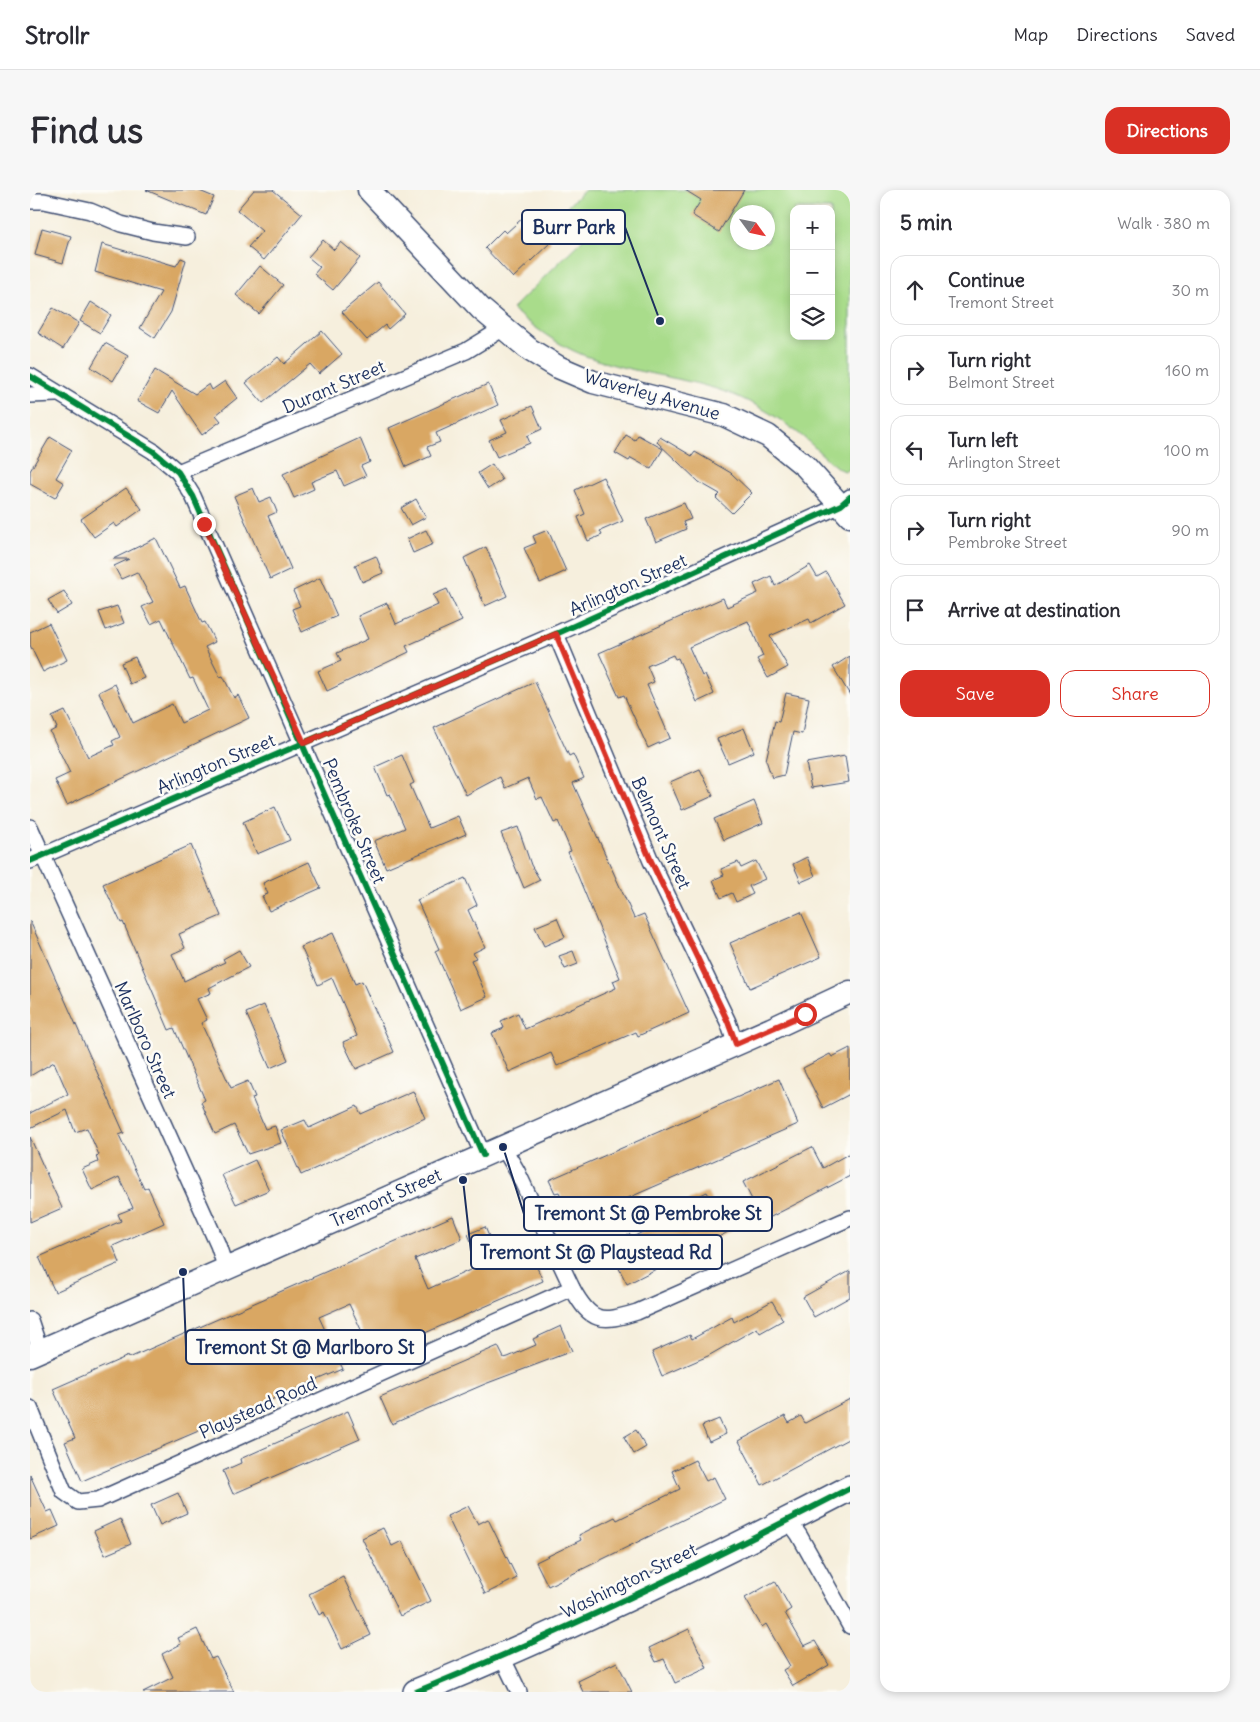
<!DOCTYPE html>
<meta charset="utf-8">
<style>
:root{--surface:#fff;--page:#f7f7f7;--text:#2b2b33;--muted:#7c7c81;--line:#e1e1e2;--accent:#d93025}
body{margin:0;font-family:Delius,sans-serif;background:var(--page);color:var(--text)}
.controls{position:absolute;right:15px;top:15px;display:grid;overflow:hidden;border-radius:10px;box-shadow:0 2px 8px #0003}
.controls button{width:45px;height:45px;display:grid;place-items:center;padding:0;border:0;border-bottom:1px solid var(--line);background:var(--surface);color:var(--text);font:25px sans-serif}
.compass{position:absolute;left:700px;top:15px;width:45px;height:45px;border-radius:50%;background:var(--surface);box-shadow:0 2px 8px #0003;rotate:123deg}
.stop{position:absolute;width:15px;height:15px;margin:-11px;border:4px solid #d93025;border-radius:50%;background:#fff}
.stop.end{background:#d93025;border-color:#fff;box-shadow:0 1px 5px #0008}
.list{margin:0;padding:0;list-style:none}
h2{display:flex;justify-content:space-between;align-items:center;height:65px;margin:0;padding:0 20px;font-size:21px}
h2 small{font-size:16px;font-weight:400;color:var(--muted)}
.list li{display:grid;grid-template-columns:32px 1fr auto;gap:15px;align-items:center;box-sizing:border-box;height:70px;margin:0 10px 10px;padding:0 10px;border:1px solid var(--line);border-radius:15px}
.list b{display:block;font-size:19px;white-space:nowrap}
.list p{margin:0;font-size:16px;white-space:nowrap;color:var(--muted)}
.list em{font-size:16px;font-style:normal;color:var(--muted)}
.actions{display:flex;gap:10px;padding:15px 20px}
.actions a{flex:1;padding:11px 0;border:1px solid var(--accent);border-radius:15px;text-align:center;font-size:18px;color:var(--accent)}
.actions .main{background:var(--accent);color:#fff}
.icon{flex:none;width:28px;height:28px;fill:none;stroke:currentColor;stroke-width:2;stroke-linecap:round;stroke-linejoin:round}
.map{position:relative;flex:none;width:820px;height:1502px;overflow:hidden;border-radius:15px}
header{display:flex;align-items:center;gap:30px;box-sizing:border-box;height:70px;padding:0 25px;background:var(--surface);border-bottom:1px solid var(--line)}
header strong{font-size:24px}
nav{display:flex;gap:28px;margin-inline-start:auto;font-size:18px}
.intro{display:flex;align-items:center;justify-content:space-between;box-sizing:border-box;height:120px;padding:0 30px}
h1{margin:0;font-size:35px}
.button{padding:12px 22px;border-radius:15px;background:var(--accent);color:#fff;font-size:18px;font-weight:700}
main{display:flex;gap:30px;padding:0 30px}
aside{flex:1;background:var(--surface);border-radius:15px;box-shadow:0 2px 8px #0003}
.map>svg:first-child{display:block}
</style>
<header>
<strong>Strollr</strong>
<nav><a>Map</a><a>Directions</a><a>Saved</a></nav>
</header>
<div class="intro"><h1>Find us</h1><a class="button">Directions</a></div>
<main>
<div class="map">
<svg width="820" height="1502" viewBox="0 0 820 1502">
<rect width="100%" height="100%" fill="#fdfcf7"/>
<filter id="ink" filterUnits="userSpaceOnUse"><feTurbulence type="fractalNoise" baseFrequency=".02" numOctaves="2"/><feDisplacementMap in="SourceGraphic" scale="10" xChannelSelector="R" yChannelSelector="G"/><feConvolveMatrix kernelMatrix="1 2 1 2 8 2 1 2 1" color-interpolation-filters="sRGB"/></filter>
<filter id="wash" filterUnits="userSpaceOnUse"><feTurbulence type="fractalNoise" baseFrequency=".0096" numOctaves="4" result="noise"/><feDisplacementMap in="SourceGraphic" scale="20" xChannelSelector="R" yChannelSelector="G"/><feGaussianBlur stdDeviation="1.12" result="paint"/><feColorMatrix in="noise" values="0 0 0 0 0 0 0 0 0 0 0 0 0 0 0 0 0 1.4 0 .05"/><feComposite in="paint" operator="in"/></filter>
<g filter="url(#wash)">
<rect width="100%" height="100%" fill="#f6efdd"/>
<path fill="#a9dc8b" stroke="#628674" fill-rule="evenodd" d="M555,0H820V279L815,281L809,279C792,266 778,249 760,237C743,224 723,213 704,205C655,186 601,184 553,165C526,154 504,137 482,119L557,45L533,20ZM764,19H801V146H764ZM708,22H738V52H708Z"/>
<g id="blocks">
<g fill="#d9a764" fill-rule="evenodd">
<polygon points="116,0 167,0 184,7 176,25"/>
<polygon points="224,0 243,0 272,24 234,70 218,57 232,41 207,20"/>
<polygon points="655,0 714,0 689,42 662,25 671,10"/>
<polygon points="496,25 521,52 483,88 455,58 473,40 476,43"/>
<polygon points="12,38 41,46 33,73 5,65"/>
<polygon points="293,50 304,60 311,52 330,68 303,100 284,84 290,77 278,67"/>
<polygon points="72,54 146,76 151,68 156,70 141,122 125,148 110,138 131,102 65,82"/>
<polygon points="230,76 253,95 229,124 206,105"/>
<polygon points="348,92 375,124 358,139 355,135 337,150 312,122"/>
<polygon points="61,112 81,125 70,143 50,131"/>
<polygon points="23,118 49,133 33,159 8,143"/>
<polygon points="292,141 312,164 289,184 280,174 233,213 216,193 248,167 254,174"/>
<polygon points="75,153 98,166 83,191 61,177"/>
<polygon points="125,180 165,204 179,194 182,200 195,191 207,208 186,225 191,231 172,245 142,201 129,223 107,211"/>
<polygon points="458,194 468,215 406,243 410,252 397,257 401,266 376,277 359,238"/>
<polygon points="502,216 512,239 497,246 500,253 467,267 459,250 477,242 471,230"/>
<polygon points="596,245 605,250 608,245 633,259 621,279 601,268 599,271 585,263"/>
<polygon points="20,247 42,260 26,288 34,293 25,308 0,294 0,281"/>
<polygon points="630,247 662,266 665,262 701,283 722,303 702,323 686,308 690,304 669,292 627,252"/>
<polygon points="330,248 340,272 331,276 336,286 314,296 307,281 281,292 284,299 264,308 253,284"/>
<polygon points="462,274 472,290 458,299 448,283"/>
<polygon points="573,287 593,331 570,341 572,345 558,351 548,327 555,324 545,300"/>
<polygon points="96,298 112,319 87,337 84,333 64,347 51,329"/>
<polygon points="223,298 229,312 241,307 247,322 238,326 261,379 240,389 204,306"/>
<polygon points="386,309 396,327 381,335 371,318"/>
<polygon points="654,313 661,329 653,332 656,339 626,352 616,329"/>
<polygon points="396,340 403,354 383,363 377,349"/>
<polygon points="518,340 536,381 510,393 494,358 506,353 503,346"/>
<polygon points="126,348 150,398 155,396 172,433 175,432 185,452 175,457 190,487 193,486 204,508 208,505 219,528 37,615 25,590 40,583 20,542 27,538 22,527 35,521 58,567 84,555 82,551 90,547 69,502 85,494 103,533 142,514 151,533 178,520 163,488 160,489 131,429 121,434 112,417 123,412 107,382 91,389 84,376 99,369 83,369"/>
<polygon points="456,357 477,406 455,416 434,368"/>
<polygon points="346,366 353,383 332,392 325,375"/>
<polygon points="780,375 787,387 796,382 815,414 781,433 779,429 740,446 758,477 738,488 727,469 733,466 718,431 659,457 672,486 675,484 684,504 667,512 648,468 645,469 643,465 617,476 624,492 617,495 640,548 618,558 594,505 589,507 569,463 693,408 697,417 728,403 724,394 741,386 745,396"/>
<polygon points="290,388 307,426 272,442 262,419 270,416 263,401"/>
<polygon points="417,399 432,431 376,456 379,462 297,501 288,481 311,471 307,463 338,449 328,426 357,413 366,434 408,415 403,405"/>
<polygon points="34,401 42,415 27,424 18,410"/>
<polygon points="87,416 94,433 76,440 69,422"/>
<polygon points="19,433 37,470 13,482 0,455 0,442"/>
<polygon points="820,466 820,505 803,477"/>
<polygon points="105,467 114,488 100,494 91,473"/>
<polygon points="505,492 539,566 543,564 554,588 543,593 604,728 614,724 659,823 608,846 606,842 527,876 521,863 479,882 462,843 474,838 471,831 488,823 495,839 586,798 583,791 590,788 538,662 541,661 528,631 524,633 512,607 507,609 498,588 475,598 470,587 436,605 404,538"/>
<polygon points="756,503 779,508 772,544 763,542 754,585 742,588 736,570 745,531 749,532"/>
<polygon points="714,538 724,562 698,573 687,549"/>
<polygon points="372,565 384,593 380,595 399,638 428,626 436,644 356,678 344,651 375,638 360,604 357,605 345,577"/>
<polygon points="815,566 819,592 781,598 776,573"/>
<polygon points="670,579 683,606 652,620 640,592"/>
<polygon points="724,611 733,633 694,650 684,629"/>
<polygon points="245,617 260,650 227,664 213,632"/>
<polygon points="488,637 501,675 510,690 494,698 471,643"/>
<polygon points="161,655 191,726 149,744 155,758 142,764 154,791 195,772 193,769 209,760 219,777 179,798 181,803 167,809 177,830 171,833 201,898 218,891 225,907 222,908 235,939 245,936 251,953 218,964 204,935 185,944 171,912 175,910 144,838 139,840 93,732 91,733 73,694"/>
<polygon points="777,667 785,686 771,692 763,674"/>
<polygon points="726,671 735,689 719,696 723,704 706,712 702,703 691,708 683,690 694,685 691,679 708,672 711,678"/>
<polygon points="279,672 291,698 239,721 232,706 238,704 233,693"/>
<polygon points="435,688 447,715 438,720 455,757 443,763 446,768 441,770 457,807 431,819 405,761 409,759 387,710"/>
<polygon points="771,722 791,767 720,798 700,753"/>
<polygon points="527,728 535,747 514,756 505,737"/>
<polygon points="0,731 94,943 89,945 114,999 118,997 134,1033 83,1056 90,1073 25,1102 9,1067 91,1031 88,1024 103,1018 89,987 62,1000 52,979 68,972 66,966 69,965 57,938 45,942 37,920 0,938 0,923 38,904 24,872 0,886"/>
<polygon points="303,743 325,794 332,791 364,862 326,879 313,852 327,846 302,788 288,795 271,757"/>
<polygon points="543,761 548,774 535,779 529,766"/>
<polygon points="234,815 258,870 240,878 216,823"/>
<polygon points="820,858 820,904 793,918 773,878 800,864 802,867"/>
<polygon points="749,889 768,934 543,1032 529,1002 525,1003 519,990"/>
<polygon points="383,901 395,928 271,985 251,940 275,930 279,938 327,916 331,924"/>
<polygon points="0,947 32,1018 0,1032"/>
<polygon points="782,957 793,978 820,963 820,986 733,1031 713,992"/>
<polygon points="225,970 239,1000 206,1014 192,985"/>
<polygon points="677,1002 689,1025 694,1023 702,1040 597,1094 577,1055 600,1044 601,1048 657,1019 654,1013"/>
<path d="M423,1026L432,1049L385,1069L398,1099L451,1075L438,1044L455,1037L469,1070L498,1057L513,1091L343,1166L341,1160L310,1173L313,1179L52,1291L35,1252L45,1248L23,1199L98,1166L99,1168ZM319,1114L334,1146L304,1160L289,1127Z"/>
<polygon points="820,1081 820,1107 784,1127 773,1107"/>
<polygon points="742,1111 753,1130 730,1143 727,1138 678,1166 632,1186 622,1162 660,1145 662,1149 702,1127 704,1132"/>
<polygon points="531,1136 542,1161 455,1194 362,1234 350,1207 468,1156 474,1168 478,1167 506,1155 503,1149"/>
<polygon points="820,1209 820,1248 732,1295 709,1251 755,1226 759,1233 771,1226 775,1233"/>
<polygon points="318,1221 330,1249 203,1304 193,1281 211,1273 210,1269"/>
<polygon points="689,1229 696,1244 679,1252 672,1236"/>
<polygon points="606,1240 616,1257 604,1264 594,1247"/>
<polygon points="665,1270 676,1291 684,1287 695,1309 518,1396 506,1372 551,1350 549,1345 585,1327 587,1330 650,1299 642,1281"/>
<polygon points="0,1285 17,1322 22,1320 29,1336 0,1349"/>
<polygon points="148,1303 157,1323 130,1335 121,1315"/>
<polygon points="438,1316 448,1334 458,1329 487,1388 455,1404 417,1326"/>
<polygon points="90,1329 101,1354 75,1365 64,1341"/>
<polygon points="353,1338 362,1356 372,1351 401,1411 370,1426 332,1348"/>
<polygon points="313,1387 341,1445 312,1459 294,1422 289,1425 279,1404"/>
<polygon points="745,1391 761,1419 755,1423 774,1456 785,1451 799,1475 763,1496 753,1480 760,1476 736,1434 732,1437 715,1408"/>
<polygon points="167,1439 181,1469 186,1467 204,1502 113,1502 143,1487 132,1464 151,1454 148,1448"/>
<polygon points="659,1439 677,1478 645,1493 634,1469 626,1472 619,1458"/>
<polygon points="587,1472 602,1502 553,1502 548,1491"/>
</g>
</g>
</g>
<g filter="url(#ink)">
<use href="#blocks" fill-opacity="0" stroke="#3c4c71" stroke-width="1"/>
<g fill="none" stroke-linecap="round" stroke-linejoin="round">
<g stroke="#3c4c71" stroke-width="18">
<g id="street">
<polyline points="0,11 14,11 60,21 91,34 123,42 157,47"/>
<polyline points="0,186 123,261 148,282 163,306 453,965"/>
<polyline points="0,205 26,204"/>
<polyline points="148,282 436,161 472,139"/>
<polyline points="526,444 621,671 698,832 706,855"/>
<polyline points="0,637 188,1055 196,1079"/>
<polyline points="0,671 526,444 811,315 820,307"/>
<path d="M473,957L487,981L542,1098C561,1133 571,1133 607,1122L820,1028"/>
<polyline points="0,1130 10,1160"/>
<polyline points="0,1218 34,1302 48,1312 68,1310 542,1098"/>
<polyline points="758,1330 769,1345 820,1436"/>
<polyline points="472,1467 489,1502"/>
</g>
</g>
<g stroke="#3c4c71" stroke-width="25">
<g id="secondary">
<polyline points="339,0 451,119 500,160 528,177 563,192 694,225 738,246 775,276 820,326"/>
<polyline points="0,1165 741,839 820,802"/>
</g>
</g>
<g stroke="#3c4c71" stroke-width="28">
<path id="primary" d="M386,1502C535,1441 678,1372 820,1298"/>
</g>
<use href="#street" stroke="#fff" stroke-width="15"/>
<use href="#secondary" stroke="#fff" stroke-width="22"/>
<use href="#primary" stroke="#fff" stroke-width="25"/>
<g stroke="#fdfcf7" stroke-width="9">
<g id="cycleway">
<polyline points="0,186 123,261 148,282 163,306 453,965"/>
<polyline points="0,671 526,444 811,315 820,307"/>
<path d="M386,1502C535,1441 678,1372 820,1298"/>
</g>
</g>
<use href="#cycleway" stroke="#00873e" stroke-width="6"/>
</g>
</g>
<g fill="none" stroke-linecap="round" stroke-linejoin="round" filter="url(#ink)">
<polyline stroke="#d93025" stroke-width="6" points="174,334 274,553 526,444 621,671 698,832 706,854 775,824"/>
</g>
<g text-anchor="middle" stroke-width="5" stroke-linejoin="round" paint-order="stroke">
<g font-size="18" fill="#1b2f5e" stroke="#fdfcf7">
<text transform="translate(304 197) rotate(-23)" y="6">Durant Street</text>
<text transform="translate(622 205) rotate(16)" y="6">Waverley Avenue</text>
<text transform="translate(598 395) rotate(-24)" y="6">Arlington Street</text>
<text transform="translate(186 574) rotate(-23)" y="6">Arlington Street</text>
<text transform="translate(324 631) rotate(67)" y="6">Pembroke Street</text>
<text transform="translate(631 643) rotate(66)" y="6">Belmont Street</text>
<text transform="translate(115 850) rotate(66)" y="6">Marlboro Street</text>
<text transform="translate(356 1008) rotate(-24)" y="6">Tremont Street</text>
<text transform="translate(228 1218) rotate(-24)" y="6">Playstead Road</text>
<text transform="translate(599 1391) rotate(-26)" y="6">Washington Street</text>
</g>
</g>
<path fill="none" stroke="#1b2f5e" stroke-width="2" d="M630 131L595 37M473 957L494 1024M433 990L441 1062M153 1082L156 1157"/>
<g fill="#1b2f5e" stroke="#fdfcf7" stroke-width="2">
<circle cx="630" cy="131" r="5"/>
<circle cx="473" cy="957" r="5"/>
<circle cx="433" cy="990" r="5"/>
<circle cx="153" cy="1082" r="5"/>
</g>
<g fill="#fdfcf7" stroke="#1b2f5e" stroke-width="2">
<rect x="492" y="20" width="103" height="34" rx="5"/>
<rect x="494" y="1007" width="248" height="34" rx="5"/>
<rect x="441" y="1045" width="251" height="34" rx="5"/>
<rect x="156" y="1140" width="239" height="34" rx="5"/>
</g>
<g font-size="19" text-anchor="middle" font-weight="bold" fill="#1b2f5e">
<text x="544" y="44">Burr Park</text>
<text x="618" y="1030">Tremont St @ Pembroke St</text>
<text x="566" y="1069">Tremont St @ Playstead Rd</text>
<text x="275" y="1164">Tremont St @ Marlboro St</text>
</g>
</svg>
<div class="controls">
<button>+</button>
<button>−</button>
<button><svg class="icon" aria-label="layers" viewBox="0 0 24 24"><path d="M12 4l9 5-9 5-9-5zM3 14l9 5 9-5"/></svg></button>
</div>
<svg class="compass" viewBox="-18 -18 36 36"><path d="M0-13l5 13h-10z" fill="#e53935"/><path d="M0 13l5-13h-10z" fill="#7c7c81"/></svg>
<div class="stop" style="left:775px;top:824px"></div>
<div class="stop end" style="left:174px;top:334px"></div>
</div>
<aside>
<h2>5 min<small>Walk · 380 m</small></h2>
<ul class="list">
<li><svg class="icon" aria-label="ahead" viewBox="0 0 24 24"><path d="M12 20V5M6 11l6-6 6 6"/></svg><div><b>Continue</b><p>Tremont Street</p></div><em>30 m</em></li>
<li><svg class="icon" aria-label="right" viewBox="0 0 24 24"><path d="M7 20v-9h11M14 6l5 5-5 5"/></svg><div><b>Turn right</b><p>Belmont Street</p></div><em>160 m</em></li>
<li><svg class="icon" aria-label="left" viewBox="0 0 24 24"><path d="M17 20v-9H6M10 6l-5 5 5 5"/></svg><div><b>Turn left</b><p>Arlington Street</p></div><em>100 m</em></li>
<li><svg class="icon" aria-label="right" viewBox="0 0 24 24"><path d="M7 20v-9h11M14 6l5 5-5 5"/></svg><div><b>Turn right</b><p>Pembroke Street</p></div><em>90 m</em></li>
<li><svg class="icon" aria-label="arrive" viewBox="0 0 24 24"><path d="M6 21V4h12l-3 4 3 4H6"/></svg><div><b>Arrive at destination</b></div></li>
</ul>
<div class="actions"><a class="main">Save</a><a>Share</a></div>
</aside>
</main>
